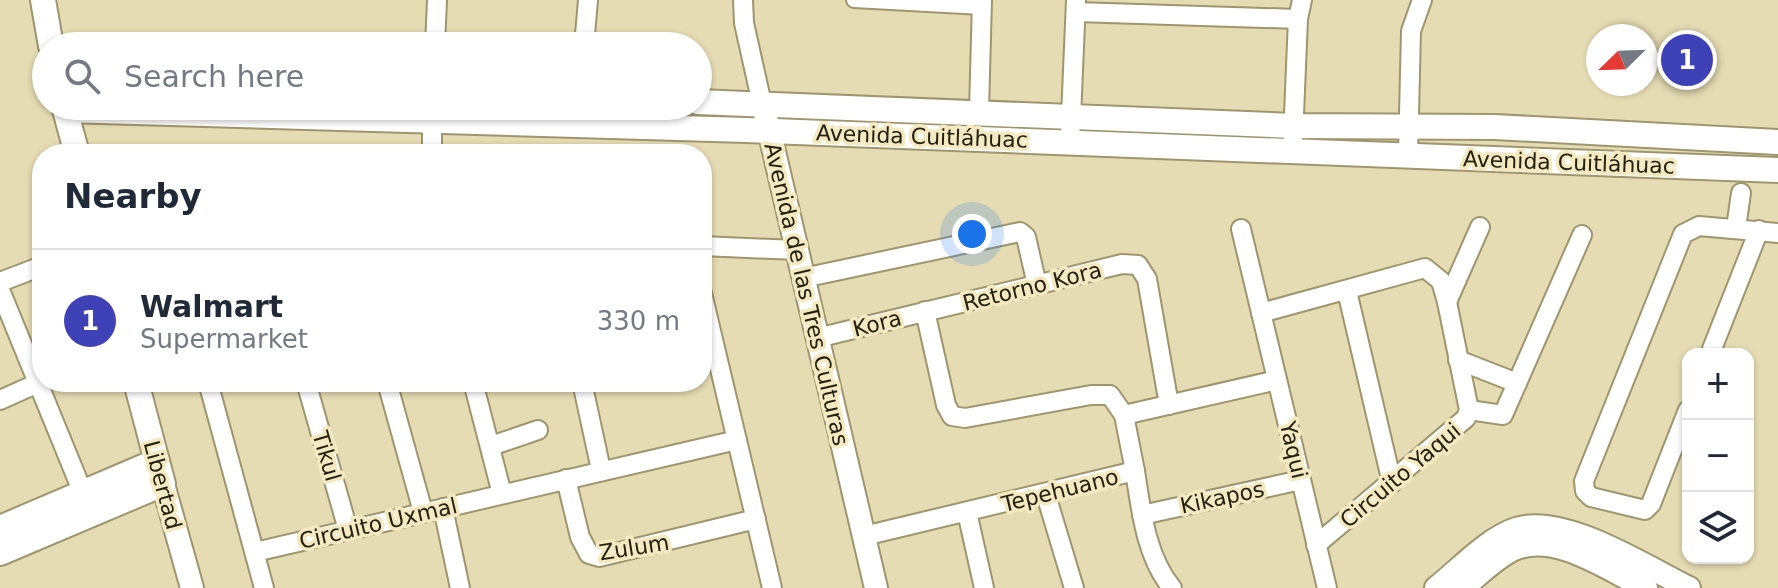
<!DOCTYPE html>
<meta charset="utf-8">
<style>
:root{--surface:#fff;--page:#f2f2f3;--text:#1f2937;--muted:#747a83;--line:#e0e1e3;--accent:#3f42b7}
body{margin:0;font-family:"DejaVu Sans",sans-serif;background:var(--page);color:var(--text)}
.controls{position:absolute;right:24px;bottom:24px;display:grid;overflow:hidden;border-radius:16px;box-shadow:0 2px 6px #0004}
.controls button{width:72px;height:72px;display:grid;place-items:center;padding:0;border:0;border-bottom:2px solid var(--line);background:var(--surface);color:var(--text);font:40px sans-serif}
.compass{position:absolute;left:1586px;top:24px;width:72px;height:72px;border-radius:50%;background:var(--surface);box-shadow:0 2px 6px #0004;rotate:247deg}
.you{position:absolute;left:972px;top:234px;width:28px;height:28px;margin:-20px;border:6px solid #fff;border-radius:50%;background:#1a73e8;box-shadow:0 0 0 12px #1a73e833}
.badge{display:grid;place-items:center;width:52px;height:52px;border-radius:50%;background:var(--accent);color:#fff;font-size:26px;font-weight:700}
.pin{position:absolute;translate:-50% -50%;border:4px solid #fff;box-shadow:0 2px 8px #0006}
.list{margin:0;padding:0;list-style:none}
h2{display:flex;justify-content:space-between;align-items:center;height:104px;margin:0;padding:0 32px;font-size:34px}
h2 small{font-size:26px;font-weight:400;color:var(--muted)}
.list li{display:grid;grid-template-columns:52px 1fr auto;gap:24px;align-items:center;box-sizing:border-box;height:144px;padding:0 32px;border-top:2px solid var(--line)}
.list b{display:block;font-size:30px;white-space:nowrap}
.list p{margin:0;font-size:26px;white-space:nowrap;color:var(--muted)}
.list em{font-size:26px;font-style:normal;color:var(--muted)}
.icon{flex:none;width:44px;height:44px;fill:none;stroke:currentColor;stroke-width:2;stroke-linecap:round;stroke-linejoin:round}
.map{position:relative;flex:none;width:1778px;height:588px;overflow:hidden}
.search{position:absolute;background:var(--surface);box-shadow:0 2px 6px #0004;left:32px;top:32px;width:680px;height:88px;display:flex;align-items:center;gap:20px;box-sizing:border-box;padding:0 28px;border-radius:44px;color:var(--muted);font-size:30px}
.panel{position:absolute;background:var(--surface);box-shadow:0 2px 6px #0004;left:32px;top:144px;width:680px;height:248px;border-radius:32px}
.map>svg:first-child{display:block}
</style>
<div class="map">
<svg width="1778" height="588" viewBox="0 0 1778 588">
<rect width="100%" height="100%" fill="#e6dcb3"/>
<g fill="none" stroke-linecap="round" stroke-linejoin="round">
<g stroke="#9f956e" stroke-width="18">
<polyline id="pedestrian" points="854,0 982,7"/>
</g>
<g stroke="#9f956e" stroke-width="22">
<g id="minor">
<polyline points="743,0 744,23 762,104"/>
<polyline points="1076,12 1298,19"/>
<polyline points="435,46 437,0"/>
<polyline points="584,46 588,0"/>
<polyline points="979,111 982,0"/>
<polyline points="1293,138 1298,19 1302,0"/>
<polyline points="1070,141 1076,0"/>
<polyline points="432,154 432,106"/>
<polyline points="1408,156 1411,31 1422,0"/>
<polyline points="1736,228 1741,193"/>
<polyline points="1241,229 1327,588"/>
<polyline points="702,246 796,250"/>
<polyline points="803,278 1020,232 1026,237 1037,285"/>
<polyline points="0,282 42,266"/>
<polyline points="0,290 83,493"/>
<polyline points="1347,291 1392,483"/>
<polyline points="702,293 772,588"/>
<polyline points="1447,302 1480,227"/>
<polyline points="925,311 946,405 952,416 965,418 1091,395 1110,395 1124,415 1135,471"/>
<polyline points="1261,313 1425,268 1441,281 1447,302 1469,410 1466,418 1316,545"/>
<polyline points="817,338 1122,264 1138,265 1147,279 1169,405"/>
<polyline points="1710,354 1759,230"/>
<polyline points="1458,360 1517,383"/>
<polyline points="208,382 264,588"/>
<polyline points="306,382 348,530"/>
<polyline points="387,382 423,512"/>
<polyline points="473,382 502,494"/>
<polyline points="582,382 601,470"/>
<polyline points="0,400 38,383"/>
<polyline points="1469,410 1503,415 1582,235"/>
<polyline points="1688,410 1651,504 1645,510 1591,497 1585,491 1584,481 1683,234 1699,226 1778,233"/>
<polyline points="1124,415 1277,380"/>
<polyline points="491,446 538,430"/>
<polyline points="566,479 580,537 589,554 599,557 756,519"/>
<polyline points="1046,495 1074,588"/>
<polyline points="443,508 460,588"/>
<polyline points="967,512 984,588"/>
<polyline points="1142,515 1301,480"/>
<path d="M864,536L1135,471C1141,510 1146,557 1172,588"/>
<polyline points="255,552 737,440"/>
</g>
</g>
<g stroke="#9f956e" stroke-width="26">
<g id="tertiary">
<polyline points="765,113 876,588"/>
<polyline points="163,484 192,588"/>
<path d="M1436,588C1460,569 1487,539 1516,529C1563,513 1646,567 1689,588"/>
<path d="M1462,588C1478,576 1494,559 1512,550C1554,530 1608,570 1646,588"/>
</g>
</g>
<g stroke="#9f956e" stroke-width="28">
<g id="secondary">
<polyline points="43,0 51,46"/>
<polyline points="698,102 1294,126 1495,127 1778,142"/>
<polyline points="64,106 77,154"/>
<polyline points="65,110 746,130 1778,170"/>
<polyline points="0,528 157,461"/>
<polyline points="0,553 163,484 136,382"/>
</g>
</g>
<use href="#pedestrian" stroke="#fff" stroke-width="14"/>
<use href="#minor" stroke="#fff" stroke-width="18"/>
<use href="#tertiary" stroke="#fff" stroke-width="22"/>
<use href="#secondary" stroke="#fff" stroke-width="24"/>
</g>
<g text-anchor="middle" stroke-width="7" stroke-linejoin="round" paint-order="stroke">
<g font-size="22" fill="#252111" stroke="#f4e9c0">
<text transform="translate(922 136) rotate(2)" y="8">Avenida Cuitláhuac</text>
<text transform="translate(1569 162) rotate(2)" y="8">Avenida Cuitláhuac</text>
<text transform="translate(1032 286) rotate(-14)" y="8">Retorno Kora</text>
<text transform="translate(807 294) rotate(77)" y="8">Avenida de las Tres Culturas</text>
<text transform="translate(877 323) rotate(-14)" y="8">Kora</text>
<text transform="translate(1294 450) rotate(77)" y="8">Yaqui</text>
<text transform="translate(327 456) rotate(74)" y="8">Tikul</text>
<text transform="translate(1400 475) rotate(-40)" y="8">Circuito Yaqui</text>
<text transform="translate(163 485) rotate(75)" y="8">Libertad</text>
<text transform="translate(1060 490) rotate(-14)" y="8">Tepehuano</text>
<text transform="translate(1222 497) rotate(-12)" y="8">Kikapos</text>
<text transform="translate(378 523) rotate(-13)" y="8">Circuito Uxmal</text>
<text transform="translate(634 547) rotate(-9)" y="8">Zulum</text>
</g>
</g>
</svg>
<div class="controls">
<button>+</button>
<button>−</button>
<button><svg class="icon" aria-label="layers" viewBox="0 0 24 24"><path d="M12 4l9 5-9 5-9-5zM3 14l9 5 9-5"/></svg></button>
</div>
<svg class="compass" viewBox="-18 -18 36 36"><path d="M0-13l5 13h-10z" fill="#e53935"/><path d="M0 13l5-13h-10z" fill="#747a83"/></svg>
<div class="you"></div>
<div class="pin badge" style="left:1687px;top:60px">1</div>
<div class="search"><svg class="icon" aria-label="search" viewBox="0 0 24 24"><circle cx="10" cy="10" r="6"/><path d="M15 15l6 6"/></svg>Search here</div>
<section class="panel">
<h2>Nearby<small></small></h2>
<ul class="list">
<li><span class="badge">1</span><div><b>Walmart</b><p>Supermarket</p></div><em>330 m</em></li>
</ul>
</section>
</div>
